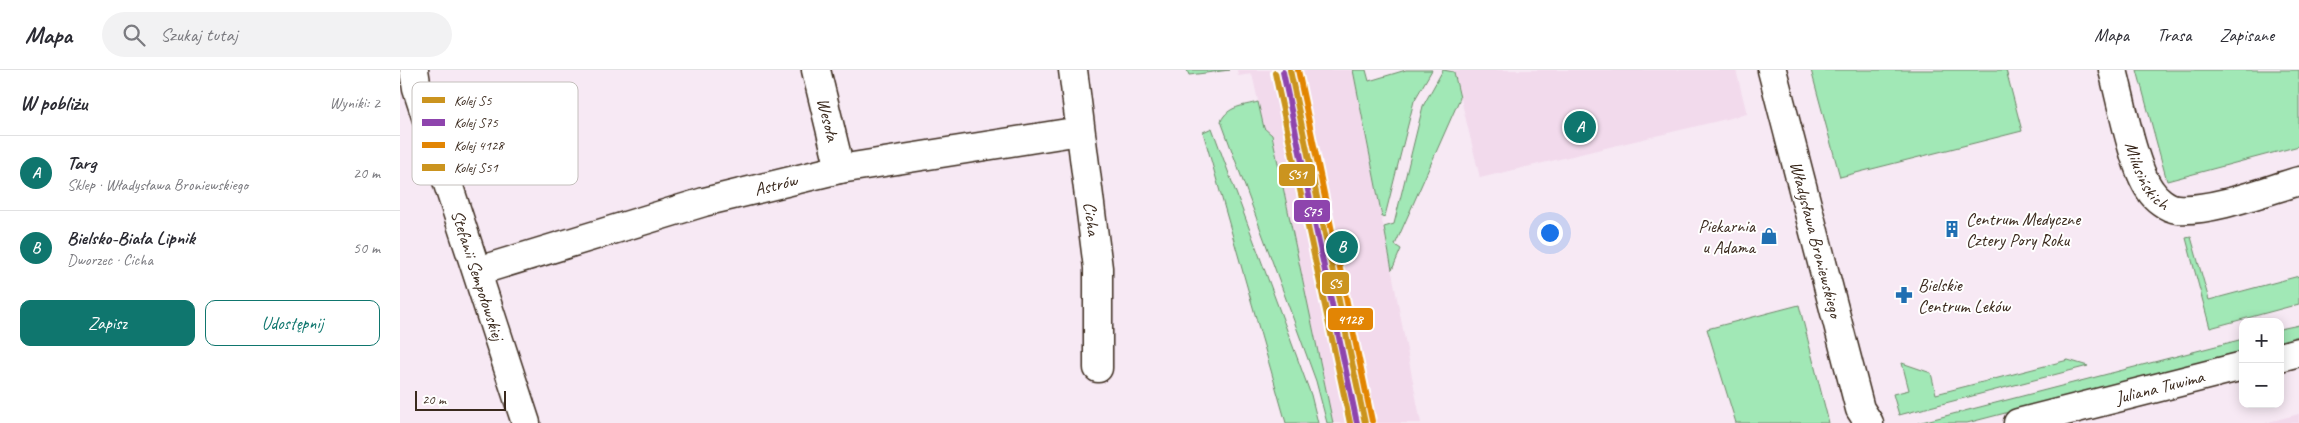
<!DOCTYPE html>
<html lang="pl">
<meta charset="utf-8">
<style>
:root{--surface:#fff;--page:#f2f2f3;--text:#2b2b33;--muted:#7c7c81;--line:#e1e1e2;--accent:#0f766e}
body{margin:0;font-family:Caveat,sans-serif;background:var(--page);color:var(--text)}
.controls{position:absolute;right:15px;bottom:15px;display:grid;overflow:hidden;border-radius:10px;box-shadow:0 2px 12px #0003}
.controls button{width:45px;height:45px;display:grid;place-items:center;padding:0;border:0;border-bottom:1px solid var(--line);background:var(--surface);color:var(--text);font:25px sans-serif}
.scale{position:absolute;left:15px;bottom:12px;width:91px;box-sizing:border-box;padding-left:5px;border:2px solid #3b2a1e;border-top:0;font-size:14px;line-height:18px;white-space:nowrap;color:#3b2a1e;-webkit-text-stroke:4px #fff;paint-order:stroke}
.you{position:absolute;left:1149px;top:162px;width:18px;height:18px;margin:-12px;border:4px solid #fff;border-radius:50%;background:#1a73e8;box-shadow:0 0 0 8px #1a73e833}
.badge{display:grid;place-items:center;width:32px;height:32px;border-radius:50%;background:var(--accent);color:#fff;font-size:16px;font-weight:700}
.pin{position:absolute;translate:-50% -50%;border:2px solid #fff;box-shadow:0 1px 5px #0006}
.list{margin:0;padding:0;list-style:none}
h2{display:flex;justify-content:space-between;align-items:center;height:65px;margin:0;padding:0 20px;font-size:21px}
h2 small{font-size:16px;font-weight:400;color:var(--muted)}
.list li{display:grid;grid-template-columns:32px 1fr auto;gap:15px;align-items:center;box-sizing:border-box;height:75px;padding:0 20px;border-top:1px solid var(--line)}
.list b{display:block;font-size:19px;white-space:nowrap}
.list p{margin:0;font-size:16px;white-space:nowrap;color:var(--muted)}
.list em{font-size:16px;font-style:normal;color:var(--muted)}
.actions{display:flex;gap:10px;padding:15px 20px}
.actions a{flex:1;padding:11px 0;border:1px solid var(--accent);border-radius:10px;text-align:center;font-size:18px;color:var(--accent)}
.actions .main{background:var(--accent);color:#fff}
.icon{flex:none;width:28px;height:28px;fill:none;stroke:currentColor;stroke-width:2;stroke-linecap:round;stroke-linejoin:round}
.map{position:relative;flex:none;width:1899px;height:353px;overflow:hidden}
header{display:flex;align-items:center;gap:30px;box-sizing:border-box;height:70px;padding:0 25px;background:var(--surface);border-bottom:1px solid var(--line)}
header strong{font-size:24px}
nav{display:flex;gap:28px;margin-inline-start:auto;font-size:18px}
.search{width:350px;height:45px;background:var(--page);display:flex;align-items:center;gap:12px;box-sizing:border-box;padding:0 18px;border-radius:28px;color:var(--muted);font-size:19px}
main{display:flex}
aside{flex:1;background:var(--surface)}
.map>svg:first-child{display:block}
</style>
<header>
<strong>Mapa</strong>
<div class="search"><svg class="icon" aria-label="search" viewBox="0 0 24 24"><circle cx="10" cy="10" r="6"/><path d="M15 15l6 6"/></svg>Szukaj tutaj</div>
<nav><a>Mapa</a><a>Trasa</a><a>Zapisane</a></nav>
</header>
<main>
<aside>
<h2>W pobliżu<small>Wyniki: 2</small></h2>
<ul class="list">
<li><span class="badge">A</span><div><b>Targ</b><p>Sklep · Władysława Broniewskiego</p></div><em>20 m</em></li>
<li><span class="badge">B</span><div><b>Bielsko-Biała Lipnik</b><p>Dworzec · Cicha</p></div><em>50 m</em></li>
</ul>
<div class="actions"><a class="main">Zapisz</a><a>Udostępnij</a></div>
</aside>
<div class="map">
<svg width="1899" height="353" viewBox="0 0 1899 353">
<rect width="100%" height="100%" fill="#f7e9f4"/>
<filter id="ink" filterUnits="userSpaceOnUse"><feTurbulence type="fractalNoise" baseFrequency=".02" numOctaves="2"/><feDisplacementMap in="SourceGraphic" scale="10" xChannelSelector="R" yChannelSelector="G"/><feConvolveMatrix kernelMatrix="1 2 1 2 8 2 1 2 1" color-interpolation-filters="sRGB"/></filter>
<g filter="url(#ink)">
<g fill="#f2daec">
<polygon points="837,0 953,0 1021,353 933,353 872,65 864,58 852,4 838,6"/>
<polygon points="1054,0 1336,0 1347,44 1080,108"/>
<polygon points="1899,344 1899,353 1865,353"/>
</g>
<g fill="#a1e8b6" stroke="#6e896a">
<polygon points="787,0 830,0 789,5"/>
<polygon points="953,0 966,0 969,11 1006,0 1032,0 1014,31 985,146 982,147"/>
<polygon points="1043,0 1054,2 1060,28 995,175 1001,179 992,200 984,157 994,154 1023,36"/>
<polygon points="1411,0 1606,0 1622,61 1440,107"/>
<polygon points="1737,0 1899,0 1899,76 1767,111"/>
<path d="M858,32L864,58L872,65L933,353H927L916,311L821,51C828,36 843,36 858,32Z"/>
<polygon points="812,58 911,325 918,353 886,353 803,62"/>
<polygon points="1791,167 1809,230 1899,206 1899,234 1810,258 1786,168"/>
<polygon points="1399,235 1429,353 1336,353 1307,259"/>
<polygon points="1899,255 1899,266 1880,271 1880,259"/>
<polygon points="1843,269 1843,281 1567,353 1518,353"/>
<polygon points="1668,290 1688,296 1499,345 1493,324 1509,320 1502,293 1531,303 1536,324"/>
</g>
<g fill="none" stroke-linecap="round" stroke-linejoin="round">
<g stroke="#3b2a1e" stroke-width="31">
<g id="minor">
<path id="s1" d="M14,0L17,19L126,353"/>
<path id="s2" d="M416,0L440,99"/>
<path id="s3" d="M673,0L698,198V298"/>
<path id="s4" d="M1372,0L1460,339L1469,353"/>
<path id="s5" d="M1713,0C1721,30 1733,96 1750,120C1755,128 1767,138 1777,139C1811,142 1865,121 1899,111"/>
<path id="s6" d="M78,201L304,132L440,99L680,61"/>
<polyline points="1880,287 1899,282"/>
<path id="s7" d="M1618,353L1843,296"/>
</g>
</g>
<use href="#minor" stroke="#fff" stroke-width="28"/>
<g stroke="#fff" stroke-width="10">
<polyline id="rail-1" points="890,0 965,353"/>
</g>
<g stroke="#fff" stroke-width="10">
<polyline id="rail-2" points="883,2 957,353"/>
</g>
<g stroke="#fff" stroke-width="10">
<polyline id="rail-3" points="898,0 972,351"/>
</g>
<g stroke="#fff" stroke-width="10">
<polyline id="rail-4" points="875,3 950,353"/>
</g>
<use href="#rail-1" stroke="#cb941f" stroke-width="6"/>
<use href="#rail-2" stroke="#8e44ad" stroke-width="6"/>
<use href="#rail-3" stroke="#e28504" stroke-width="6"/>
<use href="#rail-4" stroke="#cb941f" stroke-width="6"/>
</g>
</g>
<defs>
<g id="building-bare" transform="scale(1.35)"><path d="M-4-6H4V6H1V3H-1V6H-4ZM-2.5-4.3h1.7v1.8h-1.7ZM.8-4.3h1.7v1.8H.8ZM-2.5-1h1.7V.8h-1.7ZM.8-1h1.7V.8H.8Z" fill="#1f6fb2" stroke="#fff" stroke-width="2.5" paint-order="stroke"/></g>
<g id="shop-bare" transform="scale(1.35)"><path d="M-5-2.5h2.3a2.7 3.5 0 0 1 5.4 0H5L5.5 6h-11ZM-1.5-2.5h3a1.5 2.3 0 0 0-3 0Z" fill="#1f6fb2" stroke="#fff" stroke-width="2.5" paint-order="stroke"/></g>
<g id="pharmacy-bare" transform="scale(1.35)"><path d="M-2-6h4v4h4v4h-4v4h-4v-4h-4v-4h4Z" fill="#1f6fb2" stroke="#fff" stroke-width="2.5" paint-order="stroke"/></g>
</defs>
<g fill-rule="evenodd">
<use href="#building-bare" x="1552" y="159"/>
<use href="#shop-bare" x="1369" y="166"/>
<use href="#pharmacy-bare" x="1504" y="225"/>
</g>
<g text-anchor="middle" stroke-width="4" stroke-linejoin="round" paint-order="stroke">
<g font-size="18" fill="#3b2a1e" stroke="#fff">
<text dy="6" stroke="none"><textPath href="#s2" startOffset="51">Wesoła</textPath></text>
<text dy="6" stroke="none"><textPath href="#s5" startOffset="112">Milusińskich</textPath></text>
<text dy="6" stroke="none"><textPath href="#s6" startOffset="310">Astrów</textPath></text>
<text dy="6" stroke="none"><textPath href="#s3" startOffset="150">Cicha</textPath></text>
<text dy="6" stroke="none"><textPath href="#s4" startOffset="175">Władysława Broniewskiego</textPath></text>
<text dy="6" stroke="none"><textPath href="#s1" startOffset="215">Stefanii Sempołowskiej</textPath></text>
<text dy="6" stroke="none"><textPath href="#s7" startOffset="146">Juliana Tuwima</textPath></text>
</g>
<g font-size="18" fill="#3b2a1e" stroke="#fff" text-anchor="start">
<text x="1566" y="155">Centrum Medyczne<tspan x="1566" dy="21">Cztery Pory Roku</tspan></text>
<text x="1355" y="162" text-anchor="end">Piekarnia<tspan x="1355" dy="21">u Adama</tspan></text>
<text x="1518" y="221">Bielskie<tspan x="1518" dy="21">Centrum Leków</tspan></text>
</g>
</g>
<rect x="12" y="12" width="166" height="103" rx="8" fill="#fff" stroke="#c4bfbc" stroke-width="1"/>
<rect x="22" y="27" width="23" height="6" fill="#cb941f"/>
<rect x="22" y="49" width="23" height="7" fill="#8e44ad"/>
<rect x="22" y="72" width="23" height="6" fill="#e28504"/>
<rect x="22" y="94" width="23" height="7" fill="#cb941f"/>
<g font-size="14" fill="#3b2a1e">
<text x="54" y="35">Kolej S5</text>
<text x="54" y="57">Kolej S75</text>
<text x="54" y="80">Kolej 4128</text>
<text x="54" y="102">Kolej S51</text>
</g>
<g stroke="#fff" stroke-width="2">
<rect x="878" y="93" width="38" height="24" rx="5" fill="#cb941f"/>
<rect x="893" y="129" width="38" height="24" rx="5" fill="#8e44ad"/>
<rect x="921" y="201" width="29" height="24" rx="5" fill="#cb941f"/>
<rect x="927" y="237" width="47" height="24" rx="5" fill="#e28504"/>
</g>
<g font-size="14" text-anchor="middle" font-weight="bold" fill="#fff">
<text x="897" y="109">S51</text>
<text x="912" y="146">S75</text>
<text x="935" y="218">S5</text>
<text x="950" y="254">4128</text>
</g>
</svg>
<div class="controls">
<button>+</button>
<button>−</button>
</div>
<div class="scale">20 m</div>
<div class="you"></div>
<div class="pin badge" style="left:1180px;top:57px">A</div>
<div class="pin badge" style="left:942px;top:177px">B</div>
</div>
</main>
